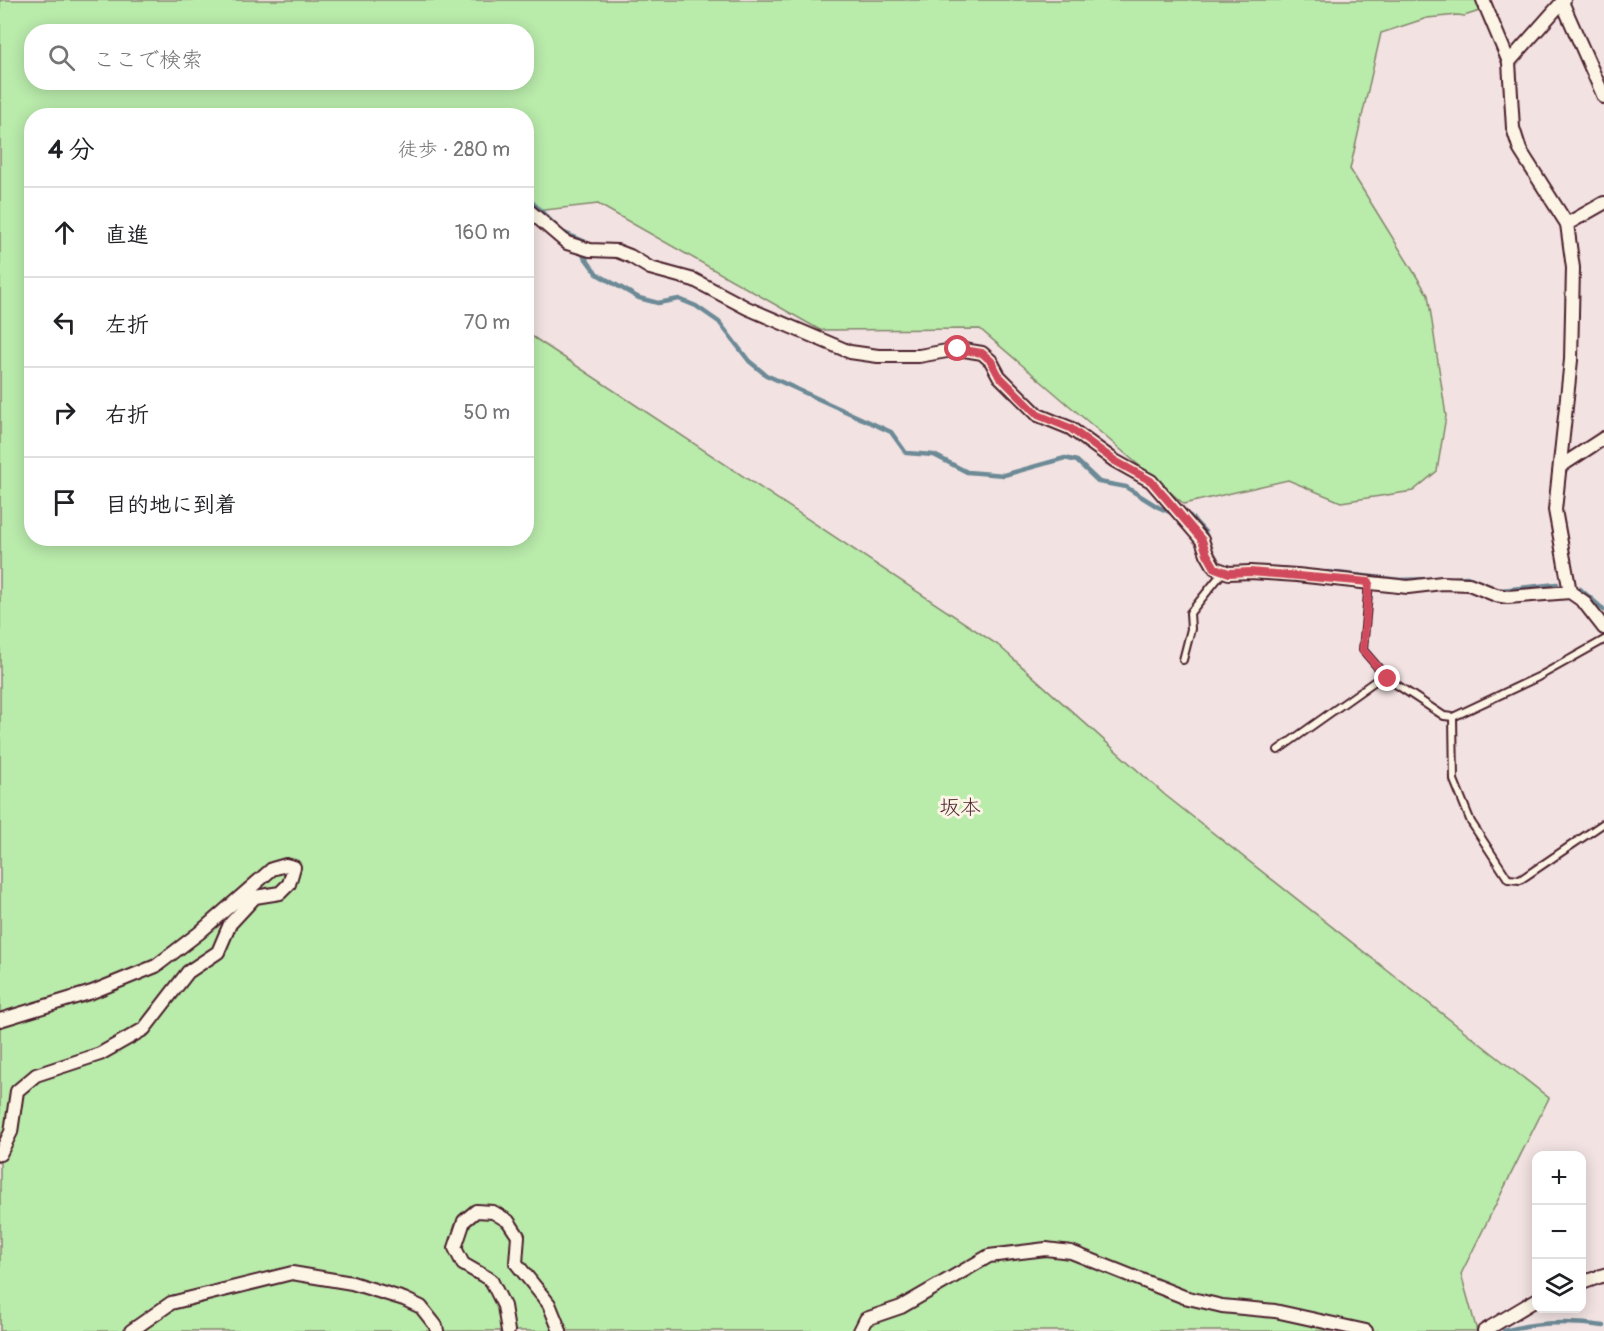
<!DOCTYPE html>
<html lang="ja">
<meta charset="utf-8">
<style>
:root{--surface:#fff;--page:#f2f2f2;--text:#202124;--muted:#757577;--line:#e0e0e0}
body{margin:0;font-family:Pangolin,"Klee One",sans-serif;background:var(--page);color:var(--text)}
.controls{position:absolute;right:18px;bottom:18px;display:grid;overflow:hidden;border-radius:12px;box-shadow:0 3px 15px #0003}
.controls button{width:54px;height:54px;display:grid;place-items:center;padding:0;border:0;border-bottom:2px solid var(--line);background:var(--surface);color:var(--text);font:30px sans-serif}
.stop{position:absolute;width:18px;height:18px;margin:-14px;border:4px solid #d1495b;border-radius:50%;background:#fff}
.stop.end{background:#d1495b;border-color:#fff;box-shadow:0 2px 6px #0008}
.list{margin:0;padding:0;list-style:none}
h2{display:flex;justify-content:space-between;align-items:center;height:78px;margin:0;padding:0 24px;font-size:26px}
h2 small{font-size:20px;font-weight:400;color:var(--muted)}
.list li{display:grid;grid-template-columns:39px 1fr auto;gap:18px;align-items:center;box-sizing:border-box;height:90px;padding:0 24px;border-top:2px solid var(--line)}
.list b{display:block;font-size:22px;white-space:nowrap}
.list em{font-size:20px;font-style:normal;color:var(--muted)}
.icon{flex:none;width:33px;height:33px;fill:none;stroke:currentColor;stroke-width:2;stroke-linecap:round;stroke-linejoin:round}
.map{position:relative;flex:none;width:1604px;height:1331px;overflow:hidden}
.search{position:absolute;background:var(--surface);box-shadow:0 3px 15px #0003;left:24px;top:24px;width:510px;height:66px;display:flex;align-items:center;gap:15px;box-sizing:border-box;padding:0 21px;border-radius:24px;color:var(--muted);font-size:22px}
.panel{position:absolute;background:var(--surface);box-shadow:0 3px 15px #0003;left:24px;top:108px;width:510px;height:438px;border-radius:24px}
.map>svg:first-child{display:block}
</style>
<div class="map">
<svg width="1604" height="1331" viewBox="0 0 1604 1331">
<rect width="100%" height="100%" fill="#f2e2e2"/>
<filter id="ink" filterUnits="userSpaceOnUse"><feTurbulence type="fractalNoise" baseFrequency=".0167" numOctaves="2"/><feDisplacementMap in="SourceGraphic" scale="12" xChannelSelector="R" yChannelSelector="G"/><feConvolveMatrix kernelMatrix="1 2 1 2 8 2 1 2 1" color-interpolation-filters="sRGB"/></filter>
<g filter="url(#ink)">
<path fill="#b9ebab" stroke="#82856b" stroke-width="1.5" fill-rule="evenodd" d="M0,0H1477L1483,10L1464,16L1458,15L1427,18L1381,33L1350,169L1428,295L1446,416L1437,471L1413,491L1341,502L1288,480L1184,504L980,329L820,330L598,204L527,212L526,116H32V538H526L527,333L998,645L1165,795L1549,1098L1461,1274L1477,1331H0ZM32,32H526V82H32Z"/>
<g fill="none" stroke-linecap="round" stroke-linejoin="round">
<g stroke="#6c8a96" stroke-width="4.5">
<polyline points="526,196 562,232 586,242 583,255 597,274 639,298 658,303 679,299 696,306 719,322 749,361 766,375 891,432 906,453 934,455 967,472 1004,475 1065,458 1077,461 1099,482 1126,487 1158,507 1174,514"/>
<polyline points="1185,515 1190,516 1205,532 1208,541"/>
<polyline points="1248,567 1287,569"/>
<polyline points="1328,572 1400,580 1430,579"/>
<polyline points="1454,578 1467,577 1492,587"/>
<polyline points="1580,589 1604,610"/>
<polyline points="1502,590 1557,584"/>
<path d="M1504,1331C1535,1322 1572,1321 1604,1326"/>
</g>
<g stroke="#4a1f2b" stroke-width="10">
<g id="service">
<polyline points="1369,582 1363,650 1388,679"/>
<polyline points="1183,660 1191,629 1190,613 1223,572"/>
<polyline points="1453,717 1454,780 1471,822 1508,879 1520,880 1604,823"/>
<polyline points="1278,750 1378,679 1388,679 1444,716 1453,717 1538,677 1604,640"/>
</g>
</g>
<g stroke="#4a1f2b" stroke-width="16">
<g id="minor">
<polyline points="1483,0 1509,62"/>
<polyline points="1564,0 1509,62 1513,128 1520,150 1567,224 1573,268 1571,360 1555,510 1570,592"/>
<polyline points="1562,2 1604,97"/>
<polyline points="526,208 567,243 590,250 617,251 630,256 650,268 694,280 747,308 850,352 878,356 919,356 958,349 982,353 991,361 999,376 1038,415 1070,428 1115,461 1151,481 1202,540 1207,554 1215,568 1229,573 1250,572 1297,575 1408,587 1442,583 1469,584 1496,595 1508,597 1570,592 1583,601 1604,628"/>
<polyline points="1567,224 1604,203"/>
<polyline points="1561,466 1604,438"/>
<polyline points="0,1020 92,992 156,966 199,933 272,869 286,865 294,867 289,884 280,893 255,897 230,924 218,952 188,972 144,1029 100,1054 36,1075 17,1091 11,1132 0,1154"/>
<polyline points="1582,1283 1604,1275"/>
<polyline points="131,1331 171,1303 292,1273 352,1283 404,1299 421,1307 436,1326 437,1331"/>
<polyline points="508,1331 504,1306 491,1280 463,1264 455,1248 464,1221 476,1211 493,1212 508,1221 518,1236 516,1263 549,1304 560,1331"/>
<polyline points="860,1331 866,1319 901,1307 989,1256 1046,1249 1071,1252 1184,1297 1222,1306 1275,1311 1366,1331"/>
<polyline points="1484,1331 1536,1300"/>
</g>
</g>
<use href="#service" stroke="#fcf5e5" stroke-width="6"/>
<use href="#minor" stroke="#fcf5e5" stroke-width="12"/>
</g>
</g>
<g fill="none" stroke-linecap="round" stroke-linejoin="round" filter="url(#ink)">
<polyline stroke="#d1495b" stroke-width="8" points="958,349 982,353 991,361 999,376 1038,415 1070,428 1115,461 1151,481 1202,540 1207,554 1215,568 1229,573 1250,572 1369,582 1363,650 1388,679"/>
</g>
<g text-anchor="middle" stroke-width="6" stroke-linejoin="round" paint-order="stroke">
<g font-size="21" fill="#4a1f2b" stroke="#fcf5e5">
<text x="960" y="814">坂本</text>
</g>
</g>
</svg>
<div class="controls">
<button>+</button>
<button>−</button>
<button><svg class="icon" aria-label="layers" viewBox="0 0 24 24"><path d="M12 4l9 5-9 5-9-5zM3 14l9 5 9-5"/></svg></button>
</div>
<div class="stop" style="left:958px;top:349px"></div>
<div class="stop end" style="left:1388px;top:679px"></div>
<div class="search"><svg class="icon" aria-label="search" viewBox="0 0 24 24"><circle cx="10" cy="10" r="6"/><path d="M15 15l6 6"/></svg>ここで検索</div>
<section class="panel">
<h2>4 分<small>徒歩 · 280 m</small></h2>
<ul class="list">
<li><svg class="icon" aria-label="ahead" viewBox="0 0 24 24"><path d="M12 20V5M6 11l6-6 6 6"/></svg><div><b>直進</b></div><em>160 m</em></li>
<li><svg class="icon" aria-label="left" viewBox="0 0 24 24"><path d="M17 20v-9H6M10 6l-5 5 5 5"/></svg><div><b>左折</b></div><em>70 m</em></li>
<li><svg class="icon" aria-label="right" viewBox="0 0 24 24"><path d="M7 20v-9h11M14 6l5 5-5 5"/></svg><div><b>右折</b></div><em>50 m</em></li>
<li><svg class="icon" aria-label="arrive" viewBox="0 0 24 24"><path d="M6 21V4h12l-3 4 3 4H6"/></svg><div><b>目的地に到着</b></div></li>
</ul>
</section>
</div>
